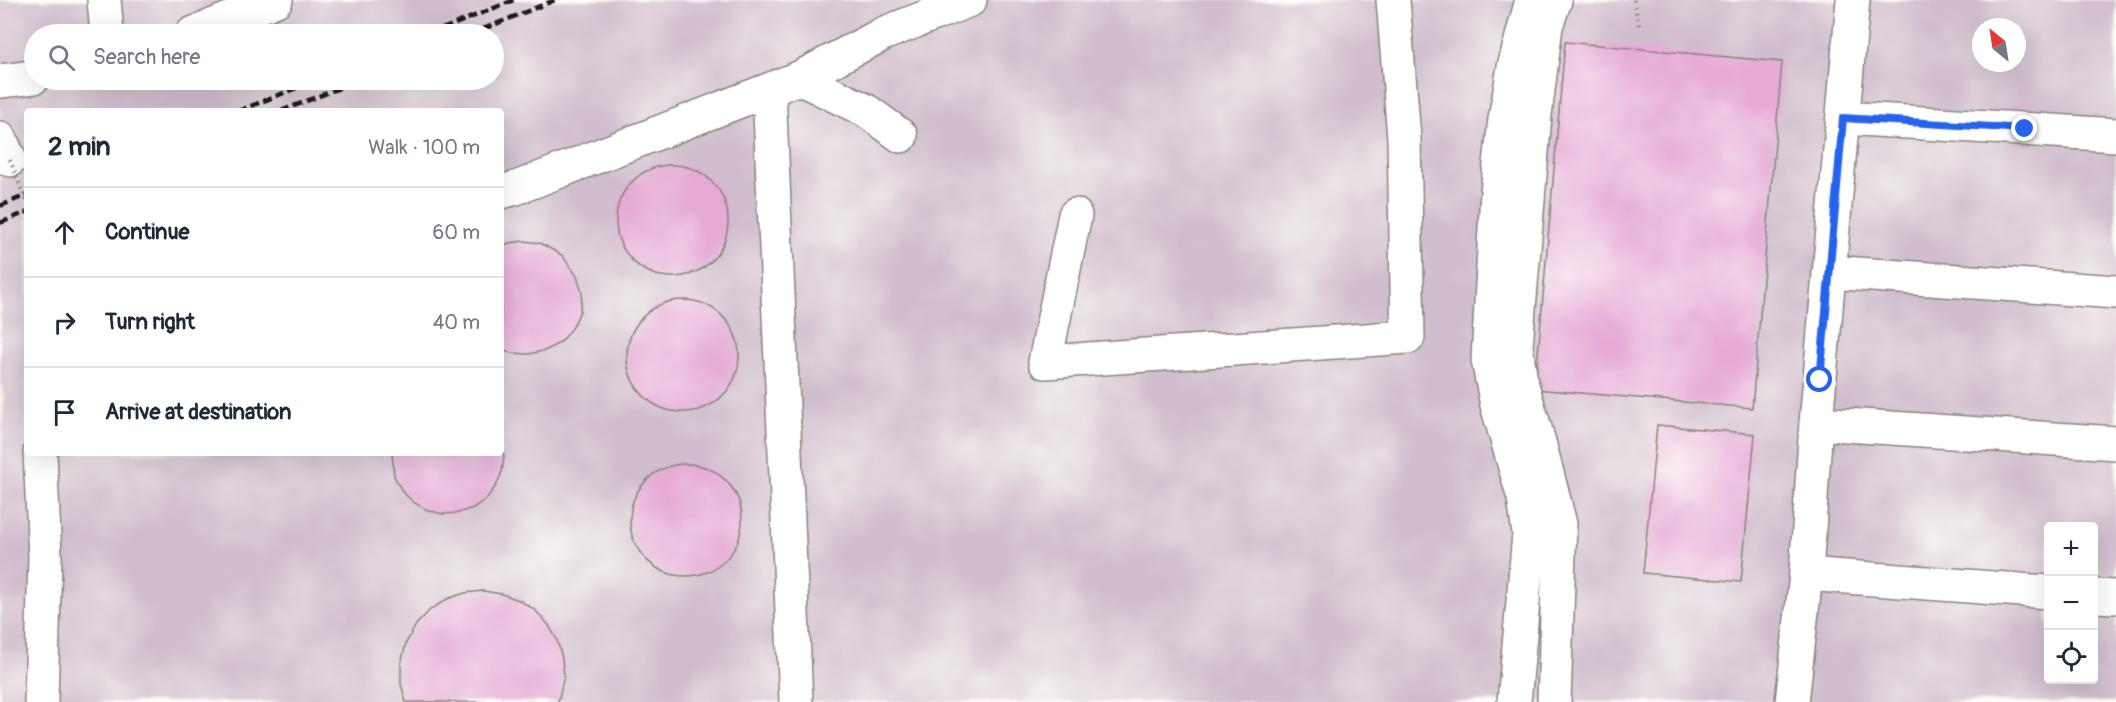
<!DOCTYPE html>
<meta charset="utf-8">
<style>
:root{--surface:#fff;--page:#f6f6f7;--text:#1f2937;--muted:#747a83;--line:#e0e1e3}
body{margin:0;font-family:Pangolin,sans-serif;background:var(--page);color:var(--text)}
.controls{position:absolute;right:18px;bottom:18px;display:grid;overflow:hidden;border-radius:6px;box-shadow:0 6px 24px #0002}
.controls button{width:54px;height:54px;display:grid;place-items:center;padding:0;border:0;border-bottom:2px solid var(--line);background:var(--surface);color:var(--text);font:30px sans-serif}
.compass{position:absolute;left:1972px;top:18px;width:54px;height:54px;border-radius:50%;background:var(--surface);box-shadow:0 6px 24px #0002;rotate:330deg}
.stop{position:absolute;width:18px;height:18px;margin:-14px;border:4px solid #2563eb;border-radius:50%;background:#fff}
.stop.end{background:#2563eb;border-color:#fff;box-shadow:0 2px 6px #0008}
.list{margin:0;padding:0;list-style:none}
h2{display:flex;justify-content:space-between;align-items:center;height:78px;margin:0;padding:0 24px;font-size:26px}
h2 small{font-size:20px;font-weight:400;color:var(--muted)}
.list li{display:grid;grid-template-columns:39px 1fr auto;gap:18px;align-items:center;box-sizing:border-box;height:90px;padding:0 24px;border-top:2px solid var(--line)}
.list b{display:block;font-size:22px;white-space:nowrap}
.list em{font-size:20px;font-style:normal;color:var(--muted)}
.icon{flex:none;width:33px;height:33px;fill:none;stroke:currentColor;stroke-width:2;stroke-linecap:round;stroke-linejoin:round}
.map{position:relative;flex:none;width:2116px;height:702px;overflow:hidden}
.search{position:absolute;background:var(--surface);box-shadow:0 6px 24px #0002;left:24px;top:24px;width:480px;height:66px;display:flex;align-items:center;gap:15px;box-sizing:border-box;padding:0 21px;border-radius:33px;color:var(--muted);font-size:22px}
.panel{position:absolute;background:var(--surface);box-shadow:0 6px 24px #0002;left:24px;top:108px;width:480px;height:348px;border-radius:6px}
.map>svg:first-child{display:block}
</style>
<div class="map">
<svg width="2116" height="702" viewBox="0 0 2116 702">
<rect width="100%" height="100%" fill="#fdfcf7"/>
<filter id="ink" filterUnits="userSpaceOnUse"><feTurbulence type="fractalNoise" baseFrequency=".0167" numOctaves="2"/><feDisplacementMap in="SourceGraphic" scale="12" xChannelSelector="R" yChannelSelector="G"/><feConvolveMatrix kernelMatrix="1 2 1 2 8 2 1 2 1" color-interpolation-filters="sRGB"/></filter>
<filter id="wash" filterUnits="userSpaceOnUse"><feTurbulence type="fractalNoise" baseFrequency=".008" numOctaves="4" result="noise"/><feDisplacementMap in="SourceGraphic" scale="24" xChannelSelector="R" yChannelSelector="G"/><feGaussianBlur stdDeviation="1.35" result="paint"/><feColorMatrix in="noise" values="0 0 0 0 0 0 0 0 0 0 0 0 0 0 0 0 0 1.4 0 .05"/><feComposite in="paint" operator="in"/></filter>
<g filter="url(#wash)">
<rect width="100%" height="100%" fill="#f6ecd8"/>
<path fill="#d0bdce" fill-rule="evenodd" d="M0,0H2116V702H0V494L4,400L0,377ZM1981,27H2017V63H1981ZM34,34H494V80H34ZM27,111H501V453H27ZM2048,526H2094V680H2048Z"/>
<g id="blocks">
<g fill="#e6aad7">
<polygon points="1565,42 1782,62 1752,408 1535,389"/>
<circle cx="672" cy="221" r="56"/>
<polygon points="524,241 540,243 562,255 577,276 582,293 580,311 573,327 562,341 547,350 529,354 511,353 501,348 501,247 509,243"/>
<circle cx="683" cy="356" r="56"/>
<polygon points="1657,425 1755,434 1741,582 1643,573"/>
<polygon points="501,445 504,456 502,472 496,486 486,499 473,508 458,513 442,514 427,510 413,502 402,491 394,476 392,453 501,453"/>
<circle cx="686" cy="520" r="56"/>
<polygon points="483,591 502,594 519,600 535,610 548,624 557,640 562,658 564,676 558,702 406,702 401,684 401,664 406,643 416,625 430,610 447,599 465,593"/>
</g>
</g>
</g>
<g filter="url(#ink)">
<use href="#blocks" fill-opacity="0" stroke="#89847a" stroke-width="1.5"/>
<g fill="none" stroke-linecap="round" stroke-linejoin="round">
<g stroke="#89847a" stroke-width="36">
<g id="minor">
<polyline points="104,0 107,34"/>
<polyline points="192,34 276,0"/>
<polyline points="799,78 885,33 970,0"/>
<polyline points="0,81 34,77"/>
<polyline points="769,90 796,702"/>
<polyline points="1843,118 2116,135"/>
<polyline points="0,138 10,160"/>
<polyline points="501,192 516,188 799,78 867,111 901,136"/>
<polyline points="1075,215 1045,362 1408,337 1404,138 1393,0"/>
<polyline points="1829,272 2116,292"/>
<polyline points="1816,423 2116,443"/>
<polyline points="40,453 45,557 41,702"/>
<polyline points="1806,574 2048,592"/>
<polyline points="2094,596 2116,597"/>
<polyline points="1514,702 1529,534 1524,498 1497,405 1488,360 1497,192 1505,119 1514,67 1532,0"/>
<polyline points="1554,702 1560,524 1539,442 1521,382 1516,346 1535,115 1546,26 1555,0"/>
<polyline points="1792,702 1806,574 1816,423 1853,0"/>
</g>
</g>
<polyline stroke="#89847a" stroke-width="4" stroke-dasharray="1.5 4.5" stroke-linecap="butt" points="1634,0 1639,26"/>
<use href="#minor" stroke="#fff" stroke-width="33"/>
<g stroke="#1c1c1c" stroke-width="4.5" stroke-dasharray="9 4.5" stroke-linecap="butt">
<polyline points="430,34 514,0"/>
<polyline points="471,34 555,0"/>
<polyline points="238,111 317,80"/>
<polyline points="281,111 360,80"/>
<polyline points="0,206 27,195"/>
<polyline points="0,223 27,212"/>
</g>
<polyline stroke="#89847a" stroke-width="4" stroke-dasharray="1.5 4.5" stroke-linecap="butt" points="10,160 27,203"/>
</g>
</g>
<g fill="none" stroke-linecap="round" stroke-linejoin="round" filter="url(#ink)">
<polyline stroke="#2563eb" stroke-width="8" points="1820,380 1843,118 2025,129"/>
</g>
</svg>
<div class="controls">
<button>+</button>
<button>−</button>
<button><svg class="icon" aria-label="locate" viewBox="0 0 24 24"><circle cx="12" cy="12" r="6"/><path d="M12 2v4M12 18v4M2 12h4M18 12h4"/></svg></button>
</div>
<svg class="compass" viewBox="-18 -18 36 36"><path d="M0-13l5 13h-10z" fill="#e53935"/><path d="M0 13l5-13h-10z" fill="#747a83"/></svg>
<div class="stop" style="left:1820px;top:380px"></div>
<div class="stop end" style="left:2025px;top:129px"></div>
<div class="search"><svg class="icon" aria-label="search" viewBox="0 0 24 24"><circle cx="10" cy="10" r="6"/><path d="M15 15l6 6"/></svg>Search here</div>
<section class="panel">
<h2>2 min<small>Walk · 100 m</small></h2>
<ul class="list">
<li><svg class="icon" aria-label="ahead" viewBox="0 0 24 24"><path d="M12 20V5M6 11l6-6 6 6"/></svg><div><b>Continue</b></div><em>60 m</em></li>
<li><svg class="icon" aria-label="right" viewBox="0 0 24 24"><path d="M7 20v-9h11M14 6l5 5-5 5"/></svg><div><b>Turn right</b></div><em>40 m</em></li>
<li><svg class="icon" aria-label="arrive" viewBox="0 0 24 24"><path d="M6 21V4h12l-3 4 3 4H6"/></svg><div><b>Arrive at destination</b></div></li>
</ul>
</section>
</div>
